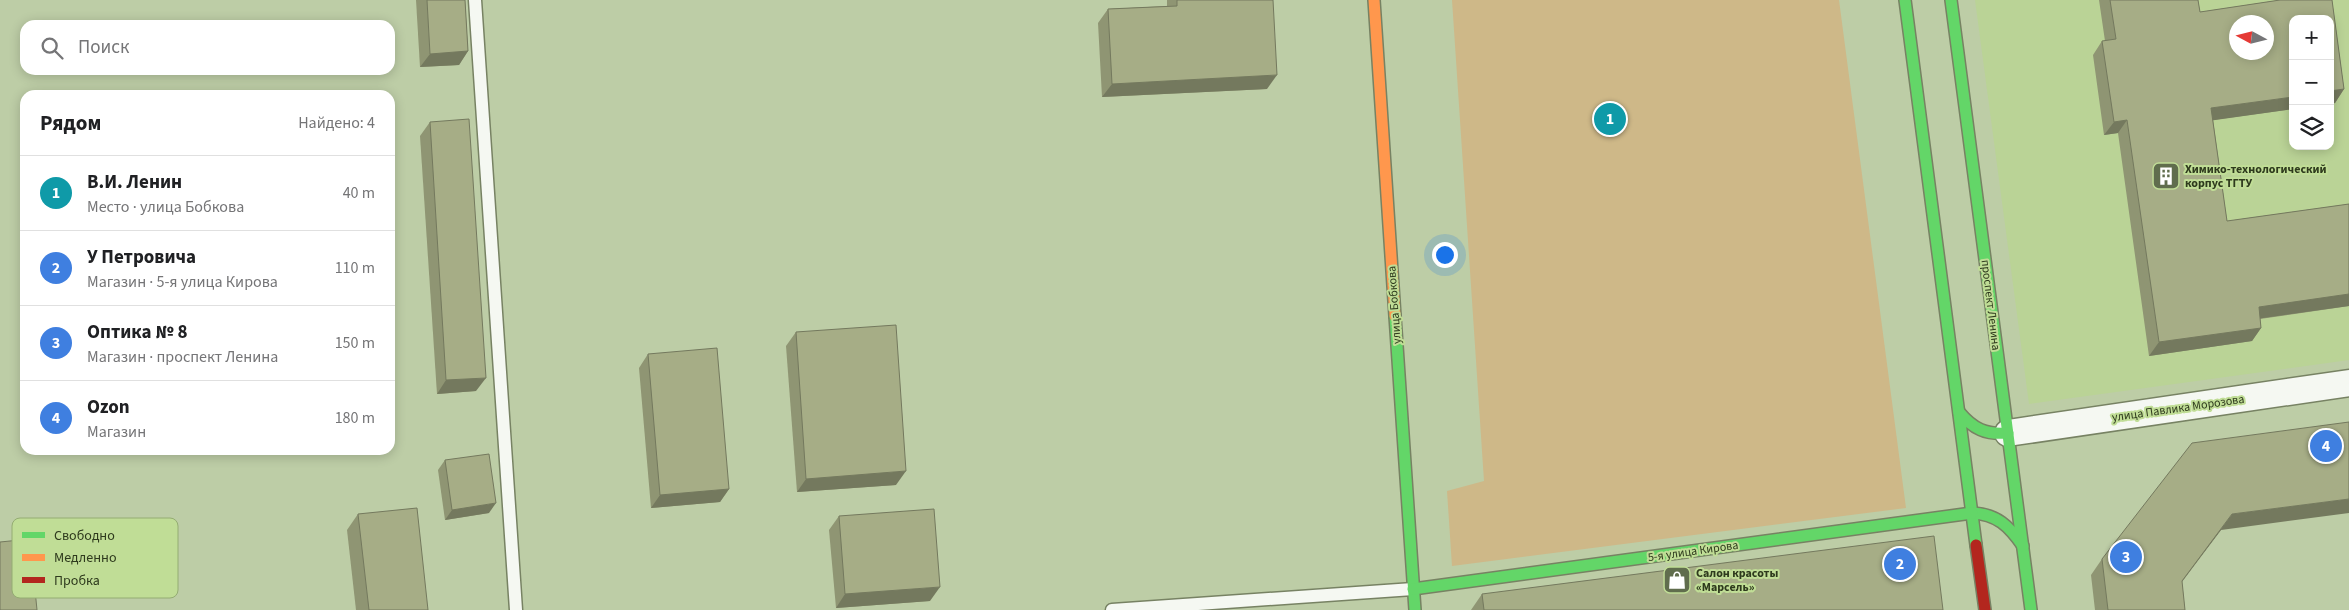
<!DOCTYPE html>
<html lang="ru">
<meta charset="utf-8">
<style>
:root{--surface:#fff;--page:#f2f2f2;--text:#202124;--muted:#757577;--line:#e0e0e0;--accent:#0f766e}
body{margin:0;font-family:"Source Sans 3",sans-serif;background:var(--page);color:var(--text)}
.controls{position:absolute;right:15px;top:15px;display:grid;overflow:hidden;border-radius:10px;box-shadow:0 2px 12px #0003}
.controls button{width:45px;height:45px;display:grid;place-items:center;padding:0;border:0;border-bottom:1px solid var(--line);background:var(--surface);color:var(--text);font:25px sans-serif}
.compass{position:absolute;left:2229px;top:15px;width:45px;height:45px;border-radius:50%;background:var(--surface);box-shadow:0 2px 12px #0003;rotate:277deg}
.you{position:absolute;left:1444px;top:254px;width:18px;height:18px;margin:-12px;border:4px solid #fff;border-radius:50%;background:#1a73e8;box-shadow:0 0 0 8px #1a73e833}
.badge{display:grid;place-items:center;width:32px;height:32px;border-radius:50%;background:var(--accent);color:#fff;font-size:16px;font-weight:700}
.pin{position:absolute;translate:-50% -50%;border:2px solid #fff;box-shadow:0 1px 5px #0006}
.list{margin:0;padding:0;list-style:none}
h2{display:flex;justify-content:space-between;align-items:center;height:65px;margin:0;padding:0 20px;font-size:21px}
h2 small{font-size:16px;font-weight:400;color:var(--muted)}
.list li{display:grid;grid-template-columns:32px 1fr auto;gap:15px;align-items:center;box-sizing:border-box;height:75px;padding:0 20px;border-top:1px solid var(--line)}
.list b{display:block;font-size:19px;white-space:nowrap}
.list p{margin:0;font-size:16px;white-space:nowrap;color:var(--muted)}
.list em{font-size:16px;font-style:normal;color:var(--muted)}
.icon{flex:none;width:28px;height:28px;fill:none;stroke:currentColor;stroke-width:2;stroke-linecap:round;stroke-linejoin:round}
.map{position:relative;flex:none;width:2349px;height:610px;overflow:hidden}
.search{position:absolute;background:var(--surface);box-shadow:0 2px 12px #0003;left:20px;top:20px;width:375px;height:55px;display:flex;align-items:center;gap:12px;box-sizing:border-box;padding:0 18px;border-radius:15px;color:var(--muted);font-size:19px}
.panel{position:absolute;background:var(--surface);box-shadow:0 2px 12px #0003;left:20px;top:90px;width:375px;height:365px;border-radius:15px}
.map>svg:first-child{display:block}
</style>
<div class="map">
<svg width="2349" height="610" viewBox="0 0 2349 610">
<rect width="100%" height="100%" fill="#bdcda6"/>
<path fill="#bad396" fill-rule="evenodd" d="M1975,0H2349V360L2029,404ZM2293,19H2330V146H2293ZM2236,22H2266V52H2236Z"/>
<polygon fill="#ceb888" points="1452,0 1839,0 1906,508 1452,566 1447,491 1484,481"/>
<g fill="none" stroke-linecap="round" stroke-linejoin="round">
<g stroke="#778263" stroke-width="15">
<g id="lane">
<polyline points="475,0 516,610"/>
<polyline points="1112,610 1413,589"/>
</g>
</g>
<g stroke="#778263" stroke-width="29">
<polyline id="street" points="2008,433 2349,383"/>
</g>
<g stroke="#778263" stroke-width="14">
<g id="fast">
<polyline points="1905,0 1976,545"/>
<polyline points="1951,0 2031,610"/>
<polyline points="1395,316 1415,610"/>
<path d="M1959,412C1973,429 1986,435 2008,433"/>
<path d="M1972,513C1997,514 2009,526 2023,546"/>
<polyline points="1413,589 1972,513"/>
</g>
</g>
<g stroke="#778263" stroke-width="14">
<polyline id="slow" points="1374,0 1395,316"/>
</g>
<g stroke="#778263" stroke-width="14">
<polyline id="jam" points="1976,545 1985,610"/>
</g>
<use href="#lane" stroke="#f5f8f2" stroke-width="12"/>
<use href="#street" stroke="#f5f8f2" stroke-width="26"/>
<use href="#fast" stroke="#63d668" stroke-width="11"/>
<use href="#slow" stroke="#ff974d" stroke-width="11"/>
<use href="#jam" stroke="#b3261e" stroke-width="11"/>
</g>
<g fill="#8f9573" fill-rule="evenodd">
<polygon points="416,0 465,0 468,51 459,65 420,67"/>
<polygon points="1167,0 1273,0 1267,89 1102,97 1098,23 1108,9 1167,6"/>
<path d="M2099,0H2198L2200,12L2280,0H2332L2344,89L2335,103L2330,104V19H2293V109L2213,120L2227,221L2349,204V306L2260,319L2261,328L2252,341L2149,356L2118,133L2104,135L2093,55L2102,41H2105ZM2236,22H2266V52H2236Z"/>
<polygon points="430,122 476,391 437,394 420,136"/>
<polygon points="796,332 896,485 797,492 786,346"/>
<polygon points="648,354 729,489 720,502 651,508 639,368"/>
<polygon points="445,460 489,513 445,520 438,470"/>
<polygon points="358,514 428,610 356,610 347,530"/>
<polygon points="839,516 930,601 836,608 829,530"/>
<polygon points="2221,530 2182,582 2185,610 2095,610 2091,575 2102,559"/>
<polygon points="1482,594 1943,610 1471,610"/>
</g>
<g fill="#74795e">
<polygon points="468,51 459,65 420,67 430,54"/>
<polygon points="1277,75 1267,89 1102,97 1112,84"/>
<polygon points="2344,89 2335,103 2330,104 2330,91"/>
<polygon points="2293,97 2293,109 2201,122 2211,108"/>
<polygon points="2127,120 2118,133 2104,135 2114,122"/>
<polygon points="2349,294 2349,306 2249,320 2259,307"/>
<polygon points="2261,328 2252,341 2149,356 2159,342"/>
<polygon points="486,378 476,391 437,394 446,380"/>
<polygon points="906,471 896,485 797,492 806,479"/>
<polygon points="729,489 720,502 651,508 660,495"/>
<polygon points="2349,499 2349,513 2221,530 2170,597 2182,581 2232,514"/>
<polygon points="496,503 489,513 445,520 452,510"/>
<polygon points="940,587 930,601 836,608 845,594"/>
</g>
<g fill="#a6ad86" stroke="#74795e" fill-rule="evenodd">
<polygon points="427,0 465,0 468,51 430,54"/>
<polygon points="1177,0 1273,0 1277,75 1112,84 1108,9 1177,6"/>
<path d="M2110,0H2198L2200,12L2280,0H2332L2344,89L2330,91V19H2293V97L2211,108L2227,221L2349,204V294L2259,307L2261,328L2159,342L2127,120L2114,122L2102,41L2116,39ZM2236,22H2266V52H2236Z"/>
<polygon points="469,119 486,378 446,380 430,122"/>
<polygon points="896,325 906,471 806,479 796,332"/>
<polygon points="717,348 729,489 660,495 648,354"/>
<polygon points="2349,422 2349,499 2232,514 2182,581 2185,610 2108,610 2102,559 2192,443"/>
<polygon points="489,454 496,503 452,510 445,460"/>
<polygon points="417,508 428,610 369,610 358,514"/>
<polygon points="934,509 940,587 845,594 839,516"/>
<polygon points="1934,536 1943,610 1484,610 1482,594"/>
<polygon points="30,539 37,610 0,610 0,542"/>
</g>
<defs>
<g id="building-square" transform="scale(1.4375)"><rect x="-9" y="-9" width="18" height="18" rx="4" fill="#606d4d" stroke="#c0dd96"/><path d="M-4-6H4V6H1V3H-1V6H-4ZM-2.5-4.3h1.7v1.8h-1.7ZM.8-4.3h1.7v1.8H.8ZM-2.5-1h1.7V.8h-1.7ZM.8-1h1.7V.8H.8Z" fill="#fff"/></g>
<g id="shop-square" transform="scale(1.4375)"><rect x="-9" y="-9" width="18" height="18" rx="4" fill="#606d4d" stroke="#c0dd96"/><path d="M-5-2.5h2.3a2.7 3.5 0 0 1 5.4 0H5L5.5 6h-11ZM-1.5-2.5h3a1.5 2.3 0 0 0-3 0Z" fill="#fff"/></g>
</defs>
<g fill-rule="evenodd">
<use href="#building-square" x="2166" y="176"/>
<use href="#shop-square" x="1677" y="580"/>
</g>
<g text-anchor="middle" stroke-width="4" stroke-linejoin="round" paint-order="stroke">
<g font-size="12" font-weight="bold" fill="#2e3a1d" stroke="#c0dd96" text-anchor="start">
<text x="2185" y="173">Химико-технологический<tspan x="2185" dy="14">корпус ТГТУ</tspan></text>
<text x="1696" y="577">Салон красоты<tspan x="1696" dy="14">«Марсель»</tspan></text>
</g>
<g font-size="12" fill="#2e3a1d" stroke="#c0dd96">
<text transform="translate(1394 305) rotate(-94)" y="4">улица Бобкова</text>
<text transform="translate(1991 305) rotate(83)" y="4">проспект Ленина</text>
<text transform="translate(2178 408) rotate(-8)" y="4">улица Павлика Морозова</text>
<text transform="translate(1693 551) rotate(-8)" y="4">5-я улица Кирова</text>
</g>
</g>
<rect x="12" y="518" width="166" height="80" rx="8" fill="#c0dd96" stroke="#94ac72" stroke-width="1"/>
<rect x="22" y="532" width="23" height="6" fill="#63d668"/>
<rect x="22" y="554" width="23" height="7" fill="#ff974d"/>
<rect x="22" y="577" width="23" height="6" fill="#b3261e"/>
<g font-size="14" fill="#2e3a1d">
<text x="54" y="540">Свободно</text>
<text x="54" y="562">Медленно</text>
<text x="54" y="585">Пробка</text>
</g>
</svg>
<div class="controls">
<button>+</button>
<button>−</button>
<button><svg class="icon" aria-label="layers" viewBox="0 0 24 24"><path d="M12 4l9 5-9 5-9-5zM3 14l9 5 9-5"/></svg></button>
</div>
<svg class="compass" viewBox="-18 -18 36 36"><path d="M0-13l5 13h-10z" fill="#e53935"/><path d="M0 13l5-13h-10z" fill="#757577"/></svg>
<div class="you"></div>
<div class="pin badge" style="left:1610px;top:119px;background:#0f9aa8">1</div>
<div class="pin badge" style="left:1900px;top:564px;background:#3f7fe0">2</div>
<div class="pin badge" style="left:2126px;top:557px;background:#3f7fe0">3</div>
<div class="pin badge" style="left:2326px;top:446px;background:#3f7fe0">4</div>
<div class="search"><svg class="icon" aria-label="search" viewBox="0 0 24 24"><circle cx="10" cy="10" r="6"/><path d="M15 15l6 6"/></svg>Поиск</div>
<section class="panel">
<h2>Рядом<small>Найдено: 4</small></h2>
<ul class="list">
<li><span class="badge" style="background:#0f9aa8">1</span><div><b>В.И. Ленин</b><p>Место · улица Бобкова</p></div><em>40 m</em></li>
<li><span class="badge" style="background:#3f7fe0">2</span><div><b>У Петровича</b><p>Магазин · 5-я улица Кирова</p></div><em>110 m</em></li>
<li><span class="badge" style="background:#3f7fe0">3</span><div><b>Оптика № 8</b><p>Магазин · проспект Ленина</p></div><em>150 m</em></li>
<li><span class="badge" style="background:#3f7fe0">4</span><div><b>Ozon</b><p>Магазин</p></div><em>180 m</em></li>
</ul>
</section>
</div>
